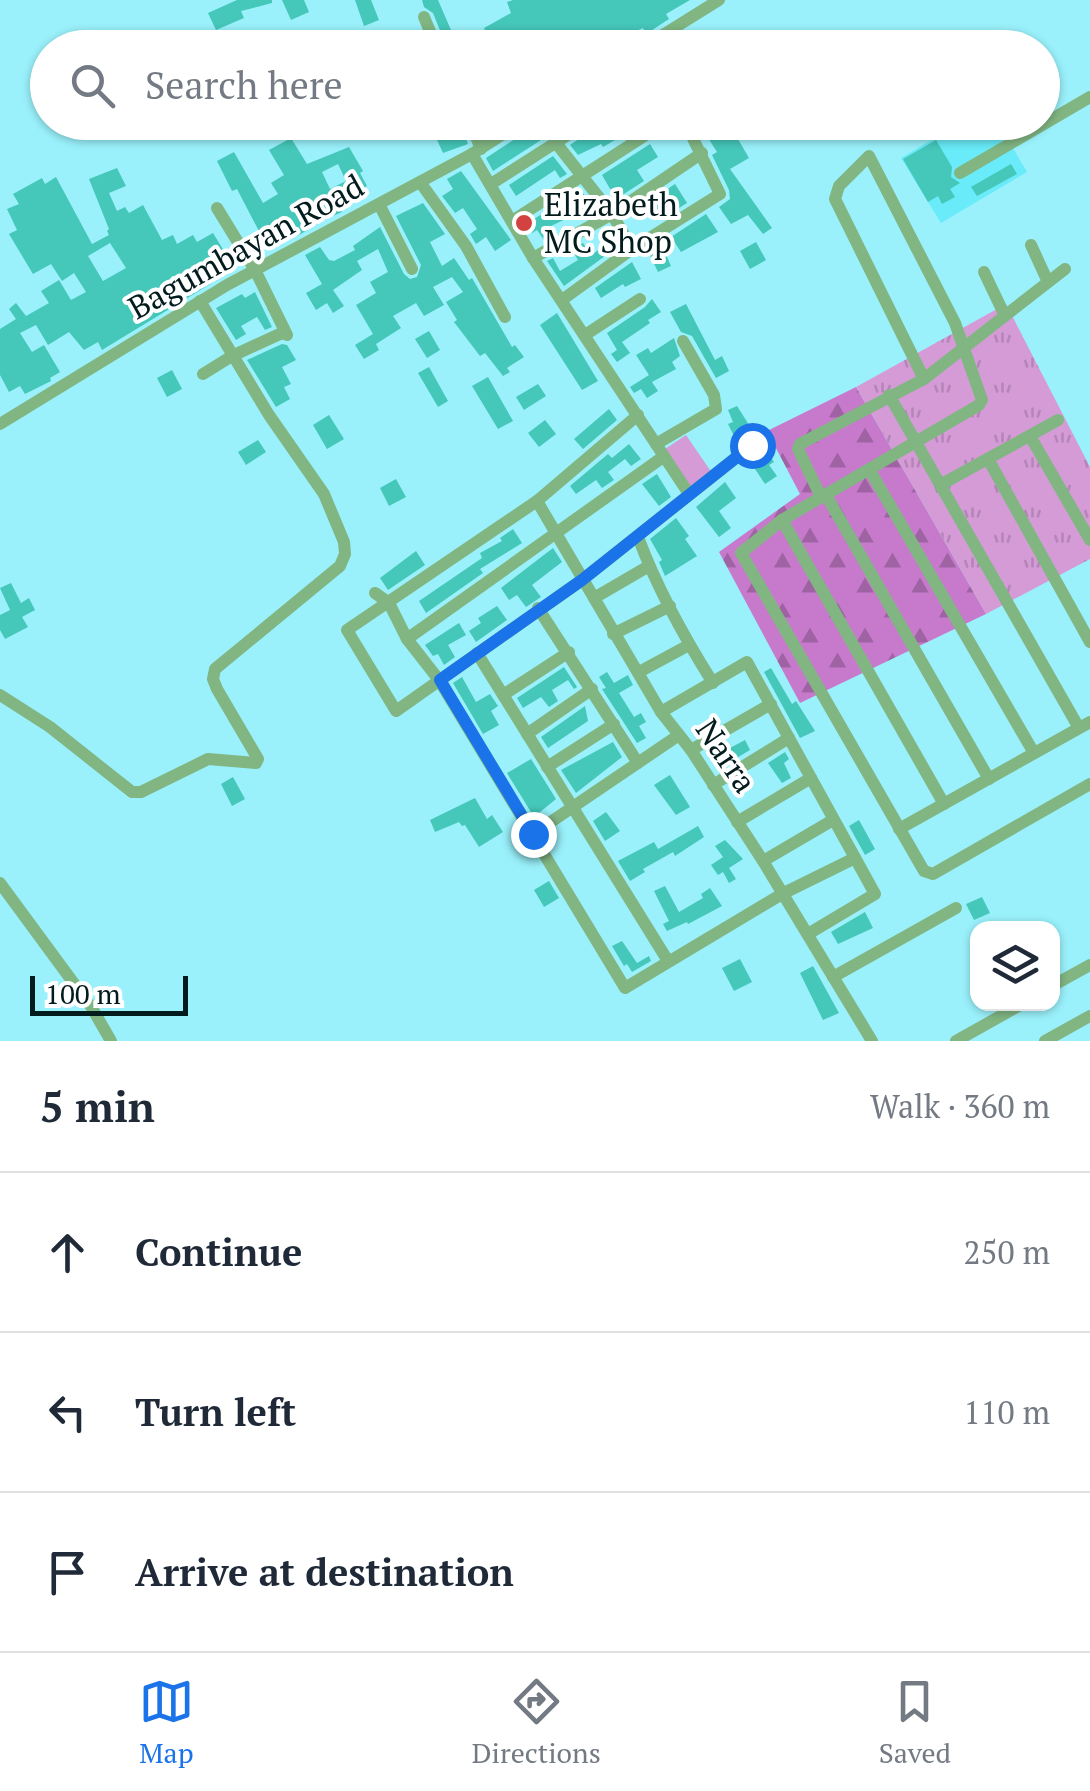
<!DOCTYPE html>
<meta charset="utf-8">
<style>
:root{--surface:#fff;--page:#f2f2f3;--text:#1f2937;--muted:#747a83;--line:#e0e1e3;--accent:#1a73e8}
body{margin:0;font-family:"PT Serif",serif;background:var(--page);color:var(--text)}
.controls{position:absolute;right:30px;bottom:30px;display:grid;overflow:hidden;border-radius:20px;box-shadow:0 2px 8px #0004}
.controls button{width:90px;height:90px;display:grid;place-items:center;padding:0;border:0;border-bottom:2px solid var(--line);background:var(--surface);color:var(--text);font:50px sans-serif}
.scale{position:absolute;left:30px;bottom:25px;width:158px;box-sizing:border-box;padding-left:10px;border:5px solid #021b1d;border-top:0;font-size:28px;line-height:35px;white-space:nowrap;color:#021b1d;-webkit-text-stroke:8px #fff;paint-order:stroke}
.stop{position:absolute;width:30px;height:30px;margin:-22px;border:8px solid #1a73e8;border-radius:50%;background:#fff}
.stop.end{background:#1a73e8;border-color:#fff;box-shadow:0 2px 10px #0008}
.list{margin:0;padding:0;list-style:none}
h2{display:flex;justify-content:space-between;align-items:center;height:130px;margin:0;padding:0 40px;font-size:42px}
h2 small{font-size:32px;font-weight:400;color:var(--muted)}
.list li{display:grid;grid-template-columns:65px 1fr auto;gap:30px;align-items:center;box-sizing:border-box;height:160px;padding:0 40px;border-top:2px solid var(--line)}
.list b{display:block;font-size:38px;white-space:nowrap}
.list em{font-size:32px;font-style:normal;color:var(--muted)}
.icon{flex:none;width:55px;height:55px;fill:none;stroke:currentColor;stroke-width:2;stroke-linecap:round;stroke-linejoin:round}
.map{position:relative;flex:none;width:1090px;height:1041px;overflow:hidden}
.search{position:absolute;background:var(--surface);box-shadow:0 2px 8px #0004;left:30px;right:30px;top:30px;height:110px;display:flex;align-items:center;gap:25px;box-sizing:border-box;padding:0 35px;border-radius:55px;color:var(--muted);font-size:38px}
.sheet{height:610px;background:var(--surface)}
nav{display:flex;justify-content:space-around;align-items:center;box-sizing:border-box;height:140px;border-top:2px solid var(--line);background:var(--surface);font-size:28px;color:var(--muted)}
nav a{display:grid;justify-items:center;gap:5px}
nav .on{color:var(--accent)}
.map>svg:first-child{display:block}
</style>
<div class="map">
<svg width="1090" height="1041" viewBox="0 0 1090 1041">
<defs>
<pattern id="grass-tufts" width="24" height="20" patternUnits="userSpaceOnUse" patternTransform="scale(2.5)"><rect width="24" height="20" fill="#d59bd7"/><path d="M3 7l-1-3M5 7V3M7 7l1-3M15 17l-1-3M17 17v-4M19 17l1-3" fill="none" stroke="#b585b8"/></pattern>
<pattern id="forest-firs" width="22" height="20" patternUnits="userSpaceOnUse" patternTransform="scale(2.5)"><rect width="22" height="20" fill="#c77acb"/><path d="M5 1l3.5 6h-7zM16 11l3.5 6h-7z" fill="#9f63a4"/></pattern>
</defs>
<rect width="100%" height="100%" fill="#9af1fb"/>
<polygon fill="#69ebf9" points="960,123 998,123 1027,172 941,223 901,158"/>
<polygon fill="url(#grass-tufts)" points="1006,304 1090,467 1090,559 986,614 856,387"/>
<polygon fill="url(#forest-firs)" points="856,387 986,614 800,703 719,552 800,494 767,431"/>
<polygon fill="#d59bd7" points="686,435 712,473 691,487 665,449"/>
<g fill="#45c7ba" fill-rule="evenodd">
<polygon points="237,0 272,0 272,3 241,11 244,18 216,30 208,13"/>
<polygon points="282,0 304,0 309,12 291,20"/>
<polygon points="355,0 371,0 379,20 364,26"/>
<polygon points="422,0 438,0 454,37 465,30 474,48 447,48 433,13 424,7"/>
<polygon points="513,0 690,0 666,14 669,19 646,34 643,28 624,36 629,48 619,48 616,42 608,48 560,48 555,40 539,48 531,48 525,36 510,43 513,48 492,48 484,28 511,13 507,2"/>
<polygon points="429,122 460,122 468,144 443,153"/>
<polygon points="550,122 569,122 493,171 486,158 524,133 528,138"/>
<polygon points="604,122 614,122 622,136 603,147 601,144 578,155 570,145"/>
<polygon points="715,122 721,128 729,122 740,122 747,134 738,139 749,158 730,169 772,228 763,234 748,215 731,224 719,207 730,199 729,190 712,155 717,152 703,130"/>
<path d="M291,138L307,164L349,147L363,171L360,173L367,186L337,201L342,212L306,228L308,230L297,236L289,219L261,235L237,189L232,191L217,161L234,152L263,203L278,194L271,183L284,175L269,150ZM338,164L346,181L330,189L322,172Z"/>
<polygon points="936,140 952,167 951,177 960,183 950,189 955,197 942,204 938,196 928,202 903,159"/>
<polygon points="650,144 658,157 637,170 644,181 616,199 602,175"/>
<polygon points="553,156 567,174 560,178 555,170 516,196 509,185"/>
<polygon points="1011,164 1017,174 977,196 971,187"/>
<path d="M117,168L126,186L109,193L117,211L125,207L129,213L143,205L162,240L173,235L177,244L193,235L197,242L213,233L235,269L102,350L98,342L84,350L69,332L48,345L36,325L20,333L32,352L44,345L60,372L50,378L51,381L25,394L20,386L9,392L0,375V329L16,319L9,309L16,303L26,316L49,303L41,291L59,280L71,300L86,292L74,273L62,281L51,264L33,274L9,234L17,230L7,209L19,204L13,194L42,178L45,184L56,177L92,244L109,235L107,231L109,229L89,179ZM110,243L126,268L103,281L88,256Z"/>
<polygon points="461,171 511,240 495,251 486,237 476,244 470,234 477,229 463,208 455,213 442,196 453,189 447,179"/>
<polygon points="675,184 687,203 660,220 651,200"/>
<polygon points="582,192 593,206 551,226 557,233 544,240 537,230 532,233 526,224 542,214 545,219 560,209 557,204"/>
<polygon points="423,203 445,234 430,242 442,266 454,258 469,280 472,278 512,347 515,345 524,357 507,368 510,372 503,376 485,353 480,356 454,322 457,320 446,302 463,292 452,277 433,287 444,305 424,316 416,303 393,316 401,328 376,344 379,350 364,359 355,345 373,334 356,305 376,293 370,282 388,272 378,249 357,261 362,270 333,290 344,306 333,313 327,303 316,310 306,293 322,284 305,255 320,247 329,260 334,261 355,250 353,246 380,227 404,274 410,279 417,277 421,265 396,216"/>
<polygon points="706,214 718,232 681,252 671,237"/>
<polygon points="756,242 766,260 750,269 740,251"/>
<polygon points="583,243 591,255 600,249 605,256 564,286 547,261 553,258 560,271 578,260 572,250"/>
<polygon points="661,243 671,266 658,272 648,251"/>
<polygon points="632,262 641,279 625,287 623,284 601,298 595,288"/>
<polygon points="255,292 272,327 265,330 257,317 241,326 246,334 236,340 216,308 242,294 245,298"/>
<polygon points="652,299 661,312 648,320 650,323 622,342 630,353 617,362 611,354 617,350 607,333 645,307"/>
<polygon points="686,304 715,360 722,356 729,371 716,378 692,336 681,332 670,312"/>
<polygon points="557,313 598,381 582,390 540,325"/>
<polygon points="429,331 440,350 427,358 415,339"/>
<polygon points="674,338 680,356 672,362 676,369 652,382 658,391 647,398 641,389 634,393 630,387 649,375 636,355 648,348 651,353"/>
<polygon points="282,344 287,345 296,360 282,367 291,384 284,387 290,399 276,407 247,360"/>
<polygon points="429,367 448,401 438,407 418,373"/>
<polygon points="172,370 182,389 167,397 157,378"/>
<polygon points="488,377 513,421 498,429 472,386"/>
<polygon points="538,384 546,396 524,410 516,397"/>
<polygon points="737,406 751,428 734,436 728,424 733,422 728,410"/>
<polygon points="609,409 617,420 583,449 574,439"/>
<polygon points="329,415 344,439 327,449 313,425"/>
<polygon points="545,420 556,434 539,447 528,433"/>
<polygon points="258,440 266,452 246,465 238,452"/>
<polygon points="629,444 641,459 631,466 625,459 608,472 614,480 602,488 596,480 576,494 570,486 608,454 612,458"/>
<polygon points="765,449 774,462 769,465 777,476 765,484 749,460"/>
<polygon points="657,474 671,497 659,506 642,484"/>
<polygon points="396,479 406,497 389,506 380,488"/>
<polygon points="725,482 736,498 719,511 731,528 719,537 696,507"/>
<polygon points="676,518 689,536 685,539 697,556 665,576 659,562 662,560 650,539"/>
<polygon points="513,529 522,543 480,569 483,573 426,613 419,601 482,558 480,553 502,541 500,538"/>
<polygon points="553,548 562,562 532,585 541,597 526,607 517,595 509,600 501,588"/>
<polygon points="416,551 425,565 388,590 380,578"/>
<polygon points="11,583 21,603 29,598 35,610 22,617 28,627 5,639 0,630 0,615 10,610 0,588"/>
<polygon points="497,606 507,620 476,642 469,631 481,623 478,618"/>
<polygon points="459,623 466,635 448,645 455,657 444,665 438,654 433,656 425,645"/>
<polygon points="564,667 577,687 574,689 568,680 552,690 558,701 549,707 541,697 523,708 517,698"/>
<polygon points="771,668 792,704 796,701 815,731 800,738 764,672"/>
<polygon points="607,672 614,683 628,675 633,685 619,693 634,717 641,713 646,722 639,726 646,738 637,743 602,689 606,688 599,677"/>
<polygon points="462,677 476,702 490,694 498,706 491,711 499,725 483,734 453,683"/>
<polygon points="585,706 588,721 548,748 541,737"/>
<polygon points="745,740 750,750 720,768 713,757"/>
<polygon points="613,742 622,757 576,793 561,770"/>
<polygon points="785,752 789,759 784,763 791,778 782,783 768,763"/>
<polygon points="531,759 556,799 534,817 507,773"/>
<polygon points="670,775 690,807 676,815 654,785"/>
<polygon points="233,777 245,799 232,806 221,784"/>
<polygon points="475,798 487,819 492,815 503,832 479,847 465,825 462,826 459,822 435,832 430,820"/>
<polygon points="606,812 620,831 605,841 593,821"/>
<polygon points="859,820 875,849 865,855 849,826"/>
<polygon points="698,826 704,837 675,856 673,852 643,869 645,872 630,881 618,861 654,842 658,849"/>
<polygon points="725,840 743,859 729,868 736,879 729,883 723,872 718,875 711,865 723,857 715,846"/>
<polygon points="549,881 559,898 544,907 534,890"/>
<polygon points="665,886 679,912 703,898 701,894 710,888 722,906 688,924 687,922 667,931 663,924 669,921 654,891"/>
<polygon points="982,897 990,913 974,920 966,904"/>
<polygon points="865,912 873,928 838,944 831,932"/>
<polygon points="622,941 637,963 649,956 651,961 632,972 627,964 624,966 612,946"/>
<polygon points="740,959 752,982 734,991 722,968"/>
<polygon points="813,966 839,1013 823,1020 800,973"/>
</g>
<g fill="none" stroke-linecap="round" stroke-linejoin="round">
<g stroke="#81b683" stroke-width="12">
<polyline points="424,17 437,48"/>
<polyline points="642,48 719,0"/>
<polyline points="470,122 481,149"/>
<polyline points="556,143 612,214 632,249"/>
<polyline points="472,154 533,258 689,494"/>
<polyline points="960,173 1090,97"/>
<polyline points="420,182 466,246 505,317"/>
<polyline points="491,184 588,122"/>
<polyline points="379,204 412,269"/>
<polyline points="512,221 666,122"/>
<polyline points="1031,245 1048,282"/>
<polyline points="533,258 612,214 702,153"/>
<polyline points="984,272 1005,316"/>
<polyline points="562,300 632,249 720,194 685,122"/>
<polyline points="585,335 640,299"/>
<polyline points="203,374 232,356 282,333 287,335 255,270 217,208"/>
<polyline points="924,379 835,199 839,186 869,156 955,323 982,400 979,405 782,520 741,553 924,871 933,874 1090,784"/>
<polyline points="889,395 1079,728"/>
<polyline points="638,415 537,501 347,630 396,711 582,580 752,445"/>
<polyline points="0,424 227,285 472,154 522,122"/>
<polyline points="1030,436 1090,540"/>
<polyline points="656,444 716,409 714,395 683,341"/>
<polyline points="988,459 1090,642"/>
<polyline points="869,469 1034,753"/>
<polyline points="940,485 1058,420"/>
<polyline points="826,495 989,779"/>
<polyline points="821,497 798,449 800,444 924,379 1065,269"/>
<polyline points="537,501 661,712 691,750 763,861 872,1041"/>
<polyline points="782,520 944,804"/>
<path d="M638,537C657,588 684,637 713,683"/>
<polyline points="375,593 389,603 407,639 439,680 625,988 782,894 855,858"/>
<polyline points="594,598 649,566"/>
<polyline points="538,608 638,763"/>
<polyline points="613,634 670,606"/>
<polyline points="407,639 663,457"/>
<polyline points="477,653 668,961"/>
<polyline points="639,672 689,645"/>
<polyline points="0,695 50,727 132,792 141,792 208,759 256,763 258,759 217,689 213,679 215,669 340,566 345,554 344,542 324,494 269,415 200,301"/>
<polyline points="503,695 569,652"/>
<polyline points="661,712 747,662 875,894 808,934"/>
<polyline points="527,734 592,689"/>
<polyline points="691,750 771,704"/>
<polyline points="547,767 614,724"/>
<polyline points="713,785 789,738"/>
<polyline points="737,822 811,778"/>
<polyline points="899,829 1090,722"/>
<polyline points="533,834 679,735"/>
<polyline points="763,861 833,820"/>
<polyline points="0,883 92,1008 111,1041"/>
<polyline points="833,977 956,908"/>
<polyline points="1052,986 1090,965"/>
<polyline points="956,1041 1022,1004"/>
<polyline points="1045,1041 1090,1016"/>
</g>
</g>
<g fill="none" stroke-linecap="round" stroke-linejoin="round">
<polyline stroke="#1a73e8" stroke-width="12" points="533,834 440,680 582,580 752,445"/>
</g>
<circle fill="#d14240" stroke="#fff" stroke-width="4" cx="524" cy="223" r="10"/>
<g text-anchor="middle" stroke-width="8" stroke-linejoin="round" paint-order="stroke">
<g font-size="32" fill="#021b1d" stroke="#fff" text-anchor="start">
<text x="544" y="216">Elizabeth<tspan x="544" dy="37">MC Shop</tspan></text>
</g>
<g font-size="32" fill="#021b1d" stroke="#fff">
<text transform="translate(246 247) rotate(-29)" y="11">Bagumbayan Road</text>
<text transform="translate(726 756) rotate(56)" y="11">Narra</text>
</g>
</g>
</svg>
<div class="controls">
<button><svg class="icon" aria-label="layers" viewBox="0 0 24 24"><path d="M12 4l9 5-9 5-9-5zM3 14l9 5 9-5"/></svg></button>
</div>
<div class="scale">100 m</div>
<div class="stop" style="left:752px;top:445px"></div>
<div class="stop end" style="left:533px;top:834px"></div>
<div class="search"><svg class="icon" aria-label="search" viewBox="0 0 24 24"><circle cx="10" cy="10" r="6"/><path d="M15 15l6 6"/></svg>Search here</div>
</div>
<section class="sheet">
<h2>5 min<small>Walk · 360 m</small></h2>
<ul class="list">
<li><svg class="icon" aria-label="ahead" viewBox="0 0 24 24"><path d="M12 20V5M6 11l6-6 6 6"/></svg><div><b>Continue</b></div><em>250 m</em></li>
<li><svg class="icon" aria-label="left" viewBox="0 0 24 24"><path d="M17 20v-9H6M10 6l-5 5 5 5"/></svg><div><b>Turn left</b></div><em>110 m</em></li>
<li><svg class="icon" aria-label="arrive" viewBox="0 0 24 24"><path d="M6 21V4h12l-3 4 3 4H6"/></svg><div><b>Arrive at destination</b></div></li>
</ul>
</section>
<nav>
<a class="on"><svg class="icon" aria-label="map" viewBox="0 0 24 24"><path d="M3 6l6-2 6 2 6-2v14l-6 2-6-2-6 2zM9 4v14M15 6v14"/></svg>Map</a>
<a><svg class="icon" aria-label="directions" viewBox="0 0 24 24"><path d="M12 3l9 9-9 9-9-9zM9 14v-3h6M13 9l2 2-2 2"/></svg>Directions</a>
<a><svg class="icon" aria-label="saved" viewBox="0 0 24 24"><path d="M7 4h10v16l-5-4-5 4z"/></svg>Saved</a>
</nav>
